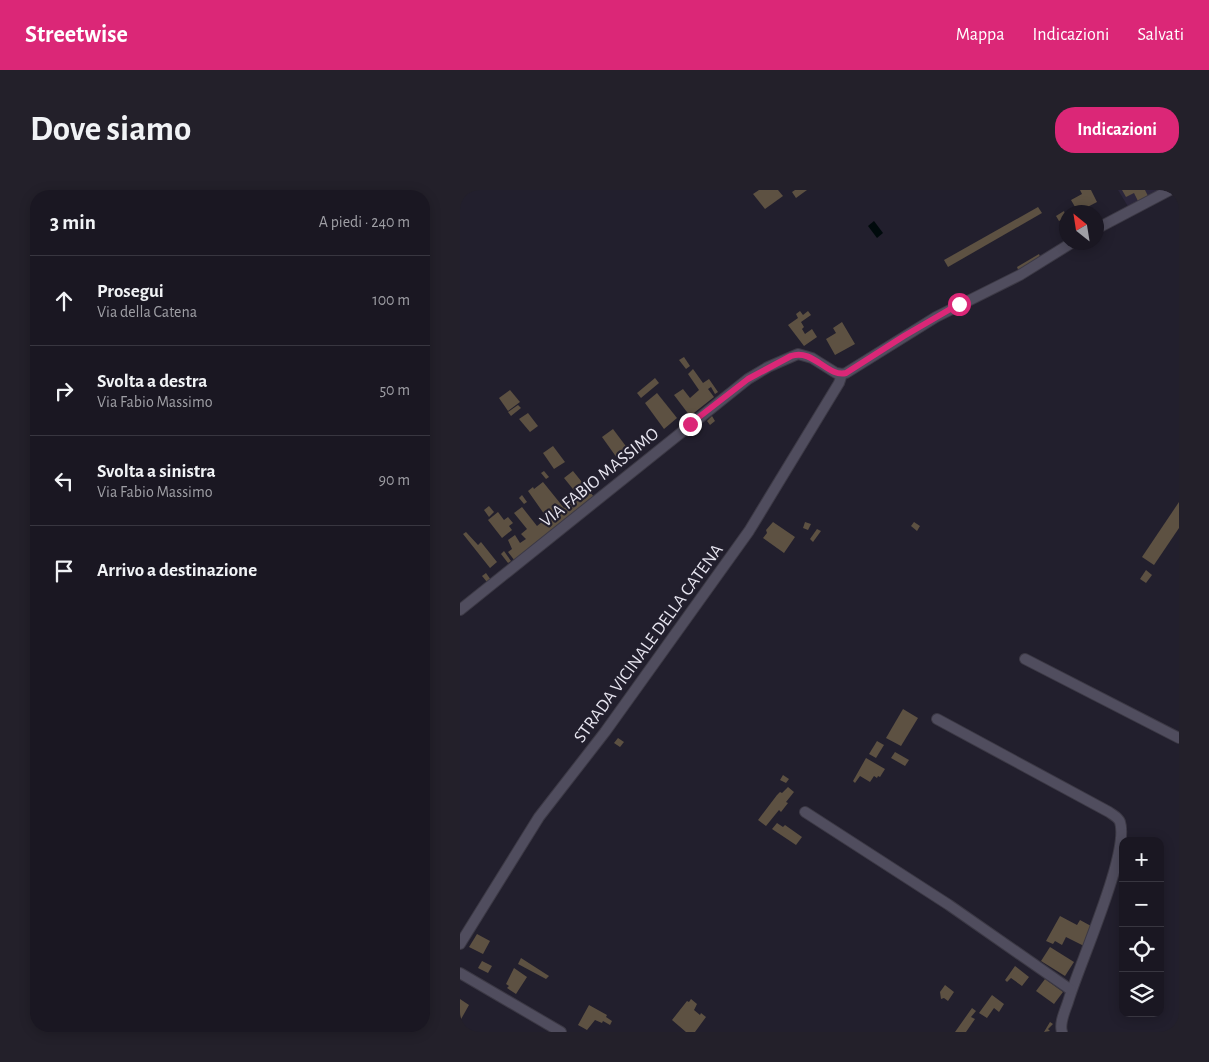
<!DOCTYPE html>
<html lang="it">
<meta charset="utf-8">
<style>
:root{--surface:#1a1722;--page:#23202a;--text:#f1f3f6;--muted:#9f9fa5;--line:#383640;--accent:#db2777}
body{margin:0;font-family:"Alegreya Sans",sans-serif;background:var(--page);color:var(--text)}
.controls{position:absolute;right:15px;bottom:15px;display:grid;overflow:hidden;border-radius:10px;box-shadow:0 2px 12px #0003}
.controls button{width:45px;height:45px;display:grid;place-items:center;padding:0;border:0;border-bottom:1px solid var(--line);background:var(--surface);color:var(--text);font:25px sans-serif}
.compass{position:absolute;left:599px;top:15px;width:45px;height:45px;border-radius:50%;background:var(--surface);box-shadow:0 2px 12px #0003;rotate:330deg}
.stop{position:absolute;width:15px;height:15px;margin:-11px;border:4px solid #db2777;border-radius:50%;background:#fff}
.stop.end{background:#db2777;border-color:#fff;box-shadow:0 1px 5px #0008}
.list{margin:0;padding:0;list-style:none}
h2{display:flex;justify-content:space-between;align-items:center;height:65px;margin:0;padding:0 20px;font-size:21px}
h2 small{font-size:16px;font-weight:400;color:var(--muted)}
.list li{display:grid;grid-template-columns:32px 1fr auto;gap:15px;align-items:center;box-sizing:border-box;height:90px;padding:0 20px;border-top:1px solid var(--line)}
.list b{display:block;font-size:19px;white-space:nowrap}
.list p{margin:0;font-size:16px;white-space:nowrap;color:var(--muted)}
.list em{font-size:16px;font-style:normal;color:var(--muted)}
.icon{flex:none;width:28px;height:28px;fill:none;stroke:currentColor;stroke-width:2;stroke-linecap:round;stroke-linejoin:round}
.map{position:relative;flex:none;width:719px;height:842px;overflow:hidden;border-radius:20px}
header{display:flex;align-items:center;gap:30px;box-sizing:border-box;height:70px;padding:0 25px;background:var(--accent);color:#fff}
header strong{font-size:24px}
nav{display:flex;gap:28px;margin-inline-start:auto;font-size:18px}
.intro{display:flex;align-items:center;justify-content:space-between;box-sizing:border-box;height:120px;padding:0 30px}
h1{margin:0;font-size:35px}
.button{padding:12px 22px;border-radius:20px;background:var(--accent);color:#fff;font-size:18px;font-weight:700}
main{display:flex;gap:30px;padding:0 30px}
aside{flex:1;background:var(--surface);border-radius:20px;box-shadow:0 2px 12px #0003}
.map>svg:first-child{display:block}
</style>
<header>
<strong>Streetwise</strong>
<nav><a>Mappa</a><a>Indicazioni</a><a>Salvati</a></nav>
</header>
<div class="intro"><h1>Dove siamo</h1><a class="button">Indicazioni</a></div>
<main>
<aside>
<h2>3 min<small>A piedi · 240 m</small></h2>
<ul class="list">
<li><svg class="icon" aria-label="ahead" viewBox="0 0 24 24"><path d="M12 20V5M6 11l6-6 6 6"/></svg><div><b>Prosegui</b><p>Via della Catena</p></div><em>100 m</em></li>
<li><svg class="icon" aria-label="right" viewBox="0 0 24 24"><path d="M7 20v-9h11M14 6l5 5-5 5"/></svg><div><b>Svolta a destra</b><p>Via Fabio Massimo</p></div><em>50 m</em></li>
<li><svg class="icon" aria-label="left" viewBox="0 0 24 24"><path d="M17 20v-9H6M10 6l-5 5 5 5"/></svg><div><b>Svolta a sinistra</b><p>Via Fabio Massimo</p></div><em>90 m</em></li>
<li><svg class="icon" aria-label="arrive" viewBox="0 0 24 24"><path d="M6 21V4h12l-3 4 3 4H6"/></svg><div><b>Arrivo a destinazione</b></div></li>
</ul>
</aside>
<div class="map">
<svg width="719" height="842" viewBox="0 0 719 842">
<rect width="100%" height="100%" fill="#221f2d"/>
<polygon fill="#2b263b" points="658,0 705,0 669,18"/>
<polygon fill="#000a0c" points="414,31 423,43 417,48 408,36"/>
<g fill="#5d5142">
<polygon points="299,0 318,0 323,6 305,19 293,4"/>
<polygon points="335,0 347,0 336,8 332,2"/>
<polygon points="620,0 631,0 637,12 618,22 611,10 622,4"/>
<polygon points="662,0 685,0 689,8 679,13 674,3 666,7"/>
<polygon points="578,17 582,23 488,77 484,70"/>
<polygon points="604,21 606,27 599,31 596,26"/>
<polygon points="579,64 581,69 559,82 557,77"/>
<polygon points="340,121 343,125 348,121 351,125 341,132 344,137 342,139 345,144 352,139 357,147 344,156 328,135 338,128 336,124"/>
<polygon points="382,132 395,154 375,165 366,149 376,143 373,138"/>
<polygon points="224,167 230,176 226,179 219,170"/>
<polygon points="233,179 243,193 249,189 258,202 255,204 251,197 248,199 254,207 230,226 214,205 223,199 230,208 239,200 228,184"/>
<polygon points="195,188 199,193 181,208 177,203"/>
<polygon points="50,200 60,212 48,221 39,208"/>
<polygon points="197,203 217,228 204,239 185,213"/>
<polygon points="58,215 61,218 51,226 48,222"/>
<polygon points="68,223 78,236 70,242 59,229"/>
<polygon points="252,226 255,231 250,235 247,231"/>
<polygon points="153,239 168,259 157,268 142,247"/>
<polygon points="93,256 105,272 94,279 83,263"/>
<polygon points="84,281 89,287 86,289 81,283"/>
<polygon points="113,281 134,307 55,371 48,362 52,359 48,350 55,345 60,353 66,349 61,344 67,339 54,323 62,317 77,336 87,328 68,301 73,297 74,299 83,292 104,318 110,313 109,311 117,304 104,288"/>
<polygon points="62,305 67,312 64,314 59,308"/>
<polygon points="719,312 719,338 694,375 682,367"/>
<polygon points="29,316 34,322 29,327 24,320"/>
<polygon points="38,322 44,330 48,327 53,333 49,336 52,340 42,348 28,330"/>
<polygon points="313,332 335,347 324,363 303,348 307,343 306,340"/>
<polygon points="345,332 351,334 348,340 343,338"/>
<polygon points="454,332 460,336 457,341 451,336"/>
<polygon points="357,339 361,341 353,352 350,349"/>
<polygon points="6,342 18,355 21,352 37,372 30,378 3,344"/>
<polygon points="44,361 51,371 48,373 41,364"/>
<polygon points="686,380 692,385 686,393 680,389"/>
<polygon points="26,383 31,390 27,392 22,386"/>
<polygon points="443,519 458,528 441,556 426,548"/>
<polygon points="158,548 164,552 160,557 154,553"/>
<polygon points="417,551 424,555 416,568 409,564"/>
<polygon points="435,562 449,570 445,576 431,568"/>
<polygon points="406,568 425,579 420,587 418,586 417,588 414,586 410,592 400,586 395,593 393,591"/>
<polygon points="323,585 329,589 326,593 320,590"/>
<polygon points="328,597 334,602 326,612 328,613 321,622 319,620 306,636 298,630 317,605 320,602 322,603"/>
<polygon points="317,633 323,637 325,635 342,647 336,655 312,639"/>
<polygon points="600,726 617,735 620,730 631,736 629,741 631,743 624,756 606,747 602,755 595,751 593,754 586,751"/>
<polygon points="17,744 30,751 23,764 9,757"/>
<polygon points="590,757 614,772 605,786 581,771"/>
<polygon points="61,768 89,786 86,789 58,774"/>
<polygon points="22,771 32,776 28,783 18,778"/>
<polygon points="555,776 569,787 562,796 551,788 547,792 545,790"/>
<polygon points="54,778 67,787 56,804 47,798 49,796 46,794"/>
<polygon points="585,789 603,802 594,814 576,801"/>
<polygon points="485,795 494,802 488,811 484,808 481,809 480,802"/>
<polygon points="532,805 544,814 539,822 534,818 527,828 519,823"/>
<polygon points="0,809 9,815 0,831"/>
<polygon points="231,809 237,814 234,820 240,825 241,823 246,827 235,842 226,842 212,830 227,811 229,812"/>
<polygon points="129,815 147,825 146,827 152,831 150,835 143,831 142,833 135,830 127,840 118,835"/>
<polygon points="512,818 516,821 511,827 515,829 506,842 495,842"/>
<polygon points="590,832 593,834 588,839 590,841 584,842"/>
</g>
<g fill="none" stroke-linecap="round" stroke-linejoin="round">
<g stroke="#3c3945" stroke-width="12">
<g id="minor">
<polyline points="636,39 710,0"/>
<polyline points="382,184 386,183 476,127 560,85 613,52"/>
<polyline points="0,420 288,189 308,177 338,164 352,168 376,183 382,184"/>
<polyline points="565,469 719,548"/>
<path d="M477,529L649,622C653,625 658,627 660,632C670,663 618,777 608,812C605,821 599,833 602,842"/>
<polyline points="345,622 489,715 611,800"/>
<polyline points="0,754 79,627 145,542 289,341 379,193 382,184"/>
<polyline points="0,783 101,842"/>
</g>
</g>
<use href="#minor" stroke="#504d5e" stroke-width="10"/>
</g>
<g fill="none" stroke-linecap="round" stroke-linejoin="round">
<path stroke="#db2777" stroke-width="6" d="M230,234L288,189L331,166C353,158 368,188 386,183L444,146L499,114"/>
</g>
<g text-anchor="middle" stroke-width="4.5" stroke-linejoin="round" paint-order="stroke">
<g font-size="18" fill="#e7e5f0" stroke="#221f2d">
<text transform="translate(139 287) rotate(-39)" y="6">VIA FABIO MASSIMO</text>
<text transform="translate(188 453) rotate(-54)" y="6">STRADA VICINALE DELLA CATENA</text>
</g>
</g>
</svg>
<div class="controls">
<button>+</button>
<button>−</button>
<button><svg class="icon" aria-label="locate" viewBox="0 0 24 24"><circle cx="12" cy="12" r="6"/><path d="M12 2v4M12 18v4M2 12h4M18 12h4"/></svg></button>
<button><svg class="icon" aria-label="layers" viewBox="0 0 24 24"><path d="M12 4l9 5-9 5-9-5zM3 14l9 5 9-5"/></svg></button>
</div>
<svg class="compass" viewBox="-18 -18 36 36"><path d="M0-13l5 13h-10z" fill="#e53935"/><path d="M0 13l5-13h-10z" fill="#9f9fa5"/></svg>
<div class="stop" style="left:499px;top:114px"></div>
<div class="stop end" style="left:230px;top:234px"></div>
</div>
</main>
